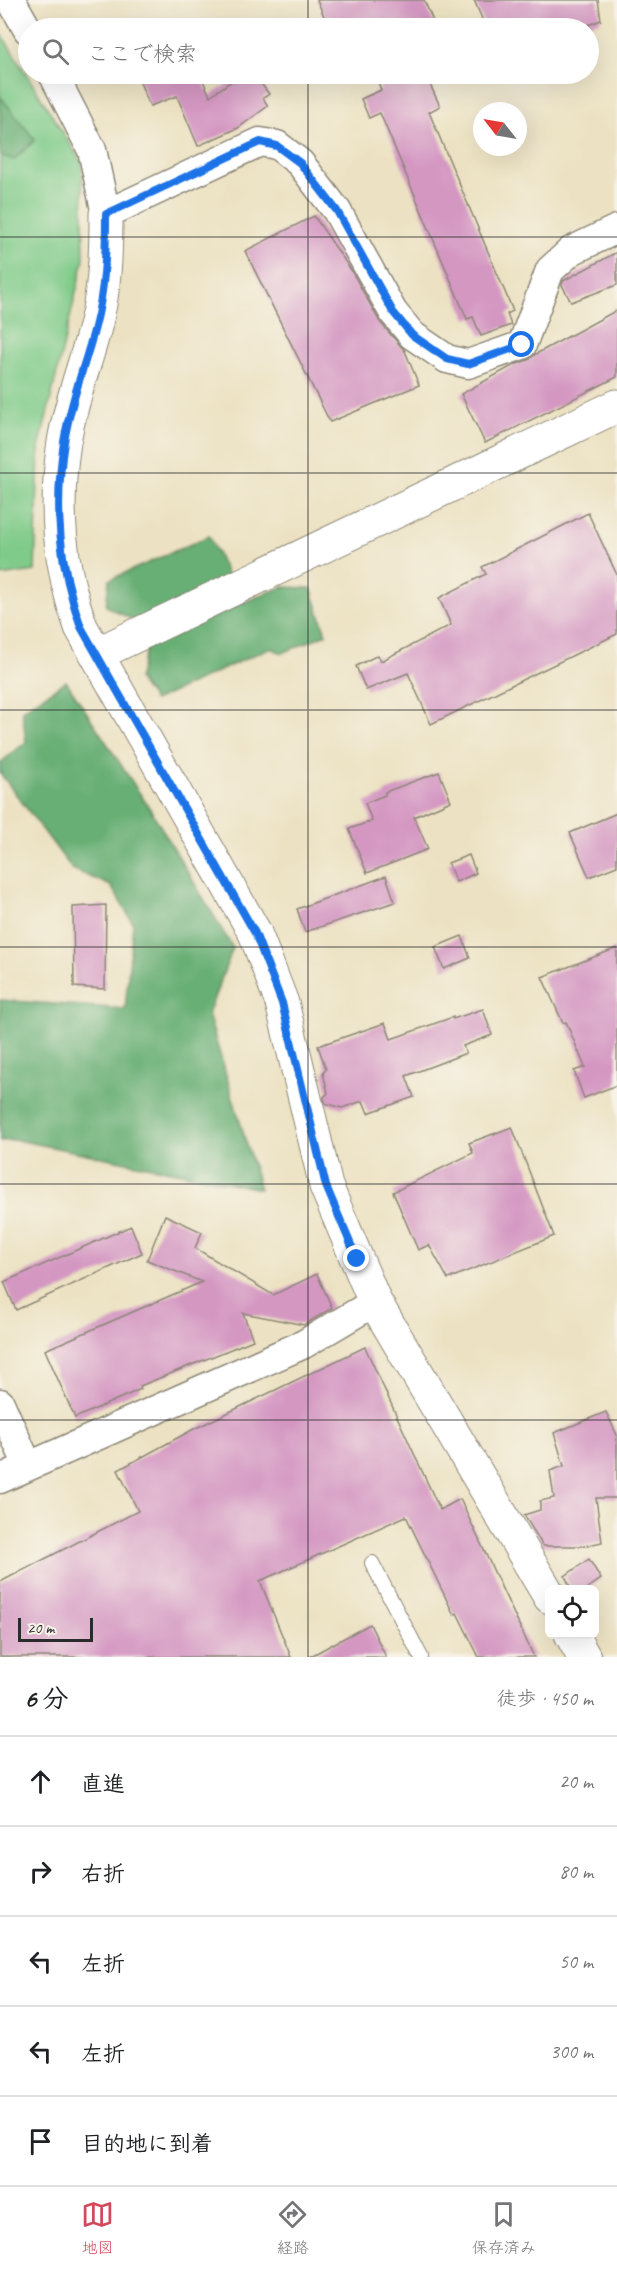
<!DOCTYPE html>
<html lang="ja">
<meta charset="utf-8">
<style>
:root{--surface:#fff;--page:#f6f6f6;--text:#202124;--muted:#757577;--line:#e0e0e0;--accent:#d1495b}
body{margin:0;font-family:Caveat,"Klee One",sans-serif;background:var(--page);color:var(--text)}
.controls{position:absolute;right:18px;bottom:18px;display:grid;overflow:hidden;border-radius:9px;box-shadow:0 6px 24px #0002}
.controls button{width:54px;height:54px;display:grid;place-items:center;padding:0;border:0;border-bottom:2px solid var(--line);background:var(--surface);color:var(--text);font:30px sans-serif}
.compass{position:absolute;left:473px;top:102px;width:54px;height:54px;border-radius:50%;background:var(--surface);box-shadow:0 6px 24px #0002;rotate:301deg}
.scale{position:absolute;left:18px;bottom:15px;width:75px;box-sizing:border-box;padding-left:6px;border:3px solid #2b2b2b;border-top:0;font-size:16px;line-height:21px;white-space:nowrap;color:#2b2b2b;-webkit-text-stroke:4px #f7f3e8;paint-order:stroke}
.stop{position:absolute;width:18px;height:18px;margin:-14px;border:4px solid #1a73e8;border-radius:50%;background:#fff}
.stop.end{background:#1a73e8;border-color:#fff;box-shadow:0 2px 6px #0008}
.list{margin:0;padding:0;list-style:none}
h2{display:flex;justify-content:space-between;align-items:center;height:78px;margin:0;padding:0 24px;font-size:26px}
h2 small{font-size:20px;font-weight:400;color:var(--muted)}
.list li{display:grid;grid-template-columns:39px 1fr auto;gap:18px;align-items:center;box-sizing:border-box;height:90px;padding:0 24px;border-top:2px solid var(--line)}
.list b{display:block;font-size:22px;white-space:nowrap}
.list em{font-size:20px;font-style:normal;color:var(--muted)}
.icon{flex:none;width:33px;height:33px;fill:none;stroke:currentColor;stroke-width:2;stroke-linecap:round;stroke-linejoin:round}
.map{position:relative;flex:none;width:617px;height:1657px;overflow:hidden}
.search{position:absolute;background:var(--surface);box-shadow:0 6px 24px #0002;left:18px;right:18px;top:18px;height:66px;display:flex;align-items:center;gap:15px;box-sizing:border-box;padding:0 21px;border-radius:33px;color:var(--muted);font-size:22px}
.sheet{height:528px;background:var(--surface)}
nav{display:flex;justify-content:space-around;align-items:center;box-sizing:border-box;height:84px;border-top:2px solid var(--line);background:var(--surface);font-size:16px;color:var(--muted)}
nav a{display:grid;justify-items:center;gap:3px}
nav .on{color:var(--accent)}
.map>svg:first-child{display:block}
</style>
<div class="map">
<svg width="617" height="1657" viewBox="0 0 617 1657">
<rect width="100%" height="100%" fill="#f7f3e8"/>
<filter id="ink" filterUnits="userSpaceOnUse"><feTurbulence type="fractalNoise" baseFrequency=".0167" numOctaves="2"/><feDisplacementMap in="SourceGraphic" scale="12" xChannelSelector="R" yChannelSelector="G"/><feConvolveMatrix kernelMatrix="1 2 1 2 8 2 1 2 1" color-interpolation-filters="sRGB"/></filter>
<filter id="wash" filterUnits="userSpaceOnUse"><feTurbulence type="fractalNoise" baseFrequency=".008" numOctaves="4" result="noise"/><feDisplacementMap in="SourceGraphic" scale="24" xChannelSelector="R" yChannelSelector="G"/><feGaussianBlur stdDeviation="1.35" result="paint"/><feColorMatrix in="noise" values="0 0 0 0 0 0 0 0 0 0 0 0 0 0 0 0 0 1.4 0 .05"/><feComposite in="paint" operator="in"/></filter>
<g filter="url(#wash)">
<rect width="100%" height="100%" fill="#ece2c3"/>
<polygon fill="#7fcb89" stroke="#557b5a" stroke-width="1.5" points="0,32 82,163 84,259 39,448 35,571 0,576"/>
<g fill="#67af75" stroke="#496d50" stroke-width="1.5">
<polygon points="0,96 35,140 14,160 0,155"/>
<polygon points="209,536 228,576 139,623 106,606 109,580"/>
<polygon points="282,587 311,588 326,634 283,653 269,648 154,701 138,679 148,641"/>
<polygon points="66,681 152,812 233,948 208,1014 260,1189 17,1140 0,1141 0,1000 125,1009 133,923 111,886 72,869 0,773 0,763 26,742 22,710"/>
</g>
<g id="blocks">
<g fill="#d497c2">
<polygon points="317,0 424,0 436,28 329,28"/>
<polygon points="474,0 598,0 601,20 581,28 486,28"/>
<polygon points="148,74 200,74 210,96 242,74 254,74 269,94 263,98 268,106 238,128 198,146 177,96 150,106 138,78"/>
<polygon points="375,74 425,74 440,106 429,112 513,311 507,314 511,325 481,336 473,317 467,319 380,113 369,118 361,99 381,90"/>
<polygon points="314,216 351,270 380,322 405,351 419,385 330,422 245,251"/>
<polygon points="617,252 617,285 571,302 562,285 563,281"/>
<polygon points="617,310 617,377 485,443 461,394 514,365 528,360 536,354"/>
<polygon points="588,513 617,575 617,634 431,724 408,673 366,690 356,666 378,655 381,661 451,625 439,598 486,574 482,567"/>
<polygon points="439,772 451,801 414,817 428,849 367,873 349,829 372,821 365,803 385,795 385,792"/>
<polygon points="617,813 617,866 589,877 570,833"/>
<polygon points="469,855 476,873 456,882 448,863"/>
<polygon points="386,876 395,902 305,932 297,909"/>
<polygon points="106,905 105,989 74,987 73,907"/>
<polygon points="462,936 470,958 444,969 435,947"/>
<polygon points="617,948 617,1085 584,1098 574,1071 585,1067 566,1022 563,1023 542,977"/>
<polygon points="483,1009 492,1035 463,1046 466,1053 406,1076 414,1097 368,1113 363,1101 342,1108 325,1103 324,1097 328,1093 323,1073 326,1069 318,1046 385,1023 391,1039 453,1017 453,1019"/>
<polygon points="512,1127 554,1236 448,1279 429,1245 418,1250 393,1192 473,1153 469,1143"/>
<polygon points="165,1215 202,1232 195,1248 273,1295 317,1274 332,1308 304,1325 243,1313 253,1340 140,1386 141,1389 75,1418 45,1350 202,1282 147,1260"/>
<polygon points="131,1226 142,1253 16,1310 4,1282"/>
<polygon points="365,1347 440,1510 460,1499 534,1657 479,1657 457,1613 454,1615 406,1516 260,1581 291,1657 0,1657 0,1582 138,1511 118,1470 192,1430"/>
<polygon points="606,1412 617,1435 617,1498 596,1498 602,1542 584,1546 543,1546 524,1515 540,1510 540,1501 554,1498 550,1471 564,1466 554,1433"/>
<polygon points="589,1559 601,1579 585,1590 572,1590 565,1576"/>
<polygon points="370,1624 386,1657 309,1657"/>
</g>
</g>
</g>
<g filter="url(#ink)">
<use href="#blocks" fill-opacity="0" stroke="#8c8677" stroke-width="1.5"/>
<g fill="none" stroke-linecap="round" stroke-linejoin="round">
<g stroke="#8c8677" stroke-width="16">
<polyline id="lane" points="372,1563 421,1657"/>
</g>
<g stroke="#8c8677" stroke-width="31">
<g id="street">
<polyline points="11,0 28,30"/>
<polyline points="53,74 92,150 106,214 260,142 277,145 300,163 337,211 393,312 412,335 447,359 468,364 522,345 550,270 571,251 617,229"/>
<polyline points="0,1403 28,1466"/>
<polyline points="0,1479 304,1344 375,1302"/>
</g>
</g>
<g stroke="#8c8677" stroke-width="35">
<g id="secondary">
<path d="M106,214C106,253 105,289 95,327C85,365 70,404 64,442C54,507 59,566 81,627L255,933L282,1003L326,1186L375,1302L550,1597"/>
<polyline points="97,654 617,406"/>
<polyline points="571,1634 584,1657"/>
</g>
</g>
<use href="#lane" stroke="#fff" stroke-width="14"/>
<use href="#street" stroke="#fff" stroke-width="28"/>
<use href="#secondary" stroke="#fff" stroke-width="33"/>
</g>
</g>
<g fill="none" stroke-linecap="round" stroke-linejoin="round" filter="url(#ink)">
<path stroke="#1a73e8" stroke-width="8" d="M357,1259L326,1186L282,1003L255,933L81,627C59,565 54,508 64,442C70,403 85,365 95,327C105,289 106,253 106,214L260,142L277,146L300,163L337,211L393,312L412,335L447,359L468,364L522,345"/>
</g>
<path fill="none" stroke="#2b2b2b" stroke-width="1.5" stroke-opacity="0.55" d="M308,0V28M308,74V1657M0,237H617M0,473H617M0,710H617M0,947H617M0,1184H617M0,1420H617"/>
</svg>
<div class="controls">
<button><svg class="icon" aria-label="locate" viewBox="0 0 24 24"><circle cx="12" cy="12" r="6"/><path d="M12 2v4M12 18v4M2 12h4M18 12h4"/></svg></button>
</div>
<svg class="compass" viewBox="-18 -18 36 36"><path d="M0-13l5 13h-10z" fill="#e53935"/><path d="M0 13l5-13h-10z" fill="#757577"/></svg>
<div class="scale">20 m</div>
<div class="stop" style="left:522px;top:345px"></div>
<div class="stop end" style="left:357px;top:1259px"></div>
<div class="search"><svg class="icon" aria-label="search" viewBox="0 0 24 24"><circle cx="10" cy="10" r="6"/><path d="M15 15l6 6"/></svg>ここで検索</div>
</div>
<section class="sheet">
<h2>6 分<small>徒歩 · 450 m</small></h2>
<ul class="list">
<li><svg class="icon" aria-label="ahead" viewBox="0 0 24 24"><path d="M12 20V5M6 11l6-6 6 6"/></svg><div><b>直進</b></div><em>20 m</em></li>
<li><svg class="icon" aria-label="right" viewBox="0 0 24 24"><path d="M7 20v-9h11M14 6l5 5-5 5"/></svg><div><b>右折</b></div><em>80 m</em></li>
<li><svg class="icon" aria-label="left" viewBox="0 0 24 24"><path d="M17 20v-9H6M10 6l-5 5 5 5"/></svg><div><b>左折</b></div><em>50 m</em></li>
<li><svg class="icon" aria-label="left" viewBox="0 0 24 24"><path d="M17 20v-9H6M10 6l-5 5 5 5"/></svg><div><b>左折</b></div><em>300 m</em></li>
<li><svg class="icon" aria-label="arrive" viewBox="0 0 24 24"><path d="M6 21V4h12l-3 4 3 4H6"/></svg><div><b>目的地に到着</b></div></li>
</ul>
</section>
<nav>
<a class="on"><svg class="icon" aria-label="map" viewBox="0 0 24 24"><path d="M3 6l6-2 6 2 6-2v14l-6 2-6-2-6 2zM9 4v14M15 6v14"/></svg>地図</a>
<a><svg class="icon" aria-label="directions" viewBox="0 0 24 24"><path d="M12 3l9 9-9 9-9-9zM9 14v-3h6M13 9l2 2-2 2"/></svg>経路</a>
<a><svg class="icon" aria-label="saved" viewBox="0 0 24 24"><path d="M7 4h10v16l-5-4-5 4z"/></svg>保存済み</a>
</nav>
